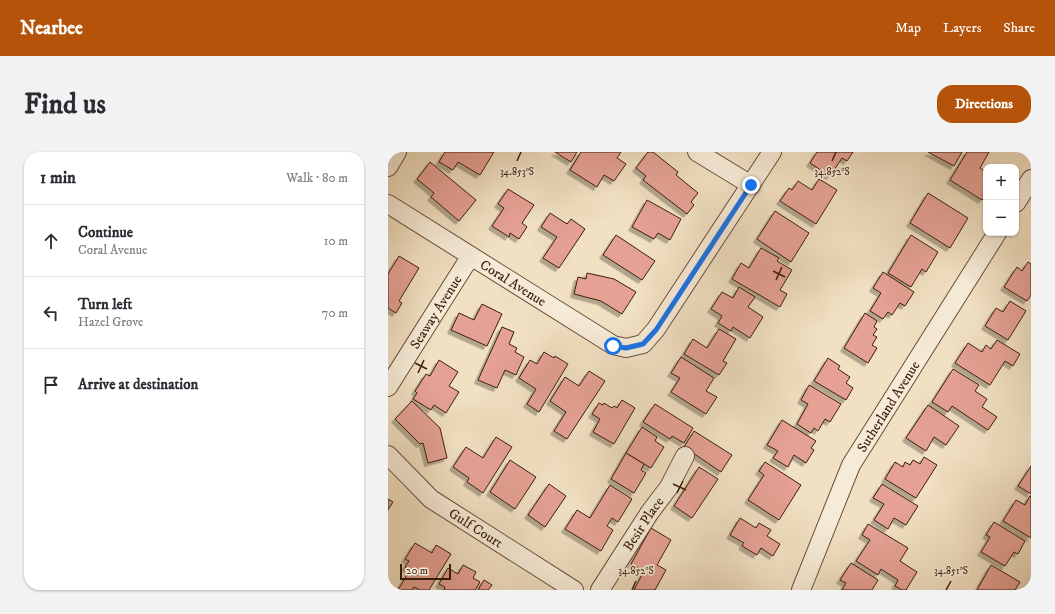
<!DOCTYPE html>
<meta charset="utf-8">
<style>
:root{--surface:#fff;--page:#f2f2f3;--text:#2b2b33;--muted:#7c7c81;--line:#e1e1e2;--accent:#b45309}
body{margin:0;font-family:"IM FELL DW Pica",serif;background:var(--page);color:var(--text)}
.controls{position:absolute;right:12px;top:12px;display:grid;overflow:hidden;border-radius:8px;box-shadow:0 1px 3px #0004}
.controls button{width:36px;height:36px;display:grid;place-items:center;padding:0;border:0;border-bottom:1px solid var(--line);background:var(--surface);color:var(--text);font:20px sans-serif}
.scale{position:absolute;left:12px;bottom:10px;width:51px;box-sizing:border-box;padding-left:4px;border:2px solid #3c1e0c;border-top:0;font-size:11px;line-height:14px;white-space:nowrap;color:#3c1e0c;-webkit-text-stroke:3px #f6ebd7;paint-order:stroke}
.stop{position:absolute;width:12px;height:12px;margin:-9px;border:3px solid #1a73e8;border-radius:50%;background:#fff}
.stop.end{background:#1a73e8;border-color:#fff;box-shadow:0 1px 4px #0008}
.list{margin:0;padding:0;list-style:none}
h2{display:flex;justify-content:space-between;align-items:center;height:52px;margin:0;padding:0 16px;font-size:17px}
h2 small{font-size:13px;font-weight:400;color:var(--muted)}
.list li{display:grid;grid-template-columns:26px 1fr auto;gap:12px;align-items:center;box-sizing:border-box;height:72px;padding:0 16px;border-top:1px solid var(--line)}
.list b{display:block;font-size:15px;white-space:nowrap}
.list p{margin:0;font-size:13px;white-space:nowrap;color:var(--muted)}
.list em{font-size:13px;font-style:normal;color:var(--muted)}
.icon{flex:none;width:22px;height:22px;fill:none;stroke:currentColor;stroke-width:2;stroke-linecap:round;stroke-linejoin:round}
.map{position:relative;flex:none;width:643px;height:438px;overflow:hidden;border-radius:16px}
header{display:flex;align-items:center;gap:24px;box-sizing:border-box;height:56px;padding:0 20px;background:var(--accent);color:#fff}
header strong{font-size:19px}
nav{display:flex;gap:22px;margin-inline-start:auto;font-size:14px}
.intro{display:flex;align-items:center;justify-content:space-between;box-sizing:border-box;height:96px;padding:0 24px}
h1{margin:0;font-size:28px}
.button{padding:10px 18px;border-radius:16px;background:var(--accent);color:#fff;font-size:14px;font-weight:700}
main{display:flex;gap:24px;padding:0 24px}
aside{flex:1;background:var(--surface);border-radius:16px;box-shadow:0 1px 3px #0004}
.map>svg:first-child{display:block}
</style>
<header>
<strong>Nearbee</strong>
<nav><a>Map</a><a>Layers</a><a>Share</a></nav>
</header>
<div class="intro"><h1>Find us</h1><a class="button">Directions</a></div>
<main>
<aside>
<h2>1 min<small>Walk · 80 m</small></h2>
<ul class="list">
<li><svg class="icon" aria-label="ahead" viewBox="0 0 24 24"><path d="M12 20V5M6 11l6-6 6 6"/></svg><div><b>Continue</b><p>Coral Avenue</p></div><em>10 m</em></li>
<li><svg class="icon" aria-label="left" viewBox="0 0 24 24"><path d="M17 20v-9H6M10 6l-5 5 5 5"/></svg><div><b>Turn left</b><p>Hazel Grove</p></div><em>70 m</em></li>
<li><svg class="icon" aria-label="arrive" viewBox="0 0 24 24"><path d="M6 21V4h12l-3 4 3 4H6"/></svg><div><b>Arrive at destination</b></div></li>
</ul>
</aside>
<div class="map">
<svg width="643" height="438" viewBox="0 0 643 438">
<defs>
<filter id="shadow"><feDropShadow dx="-3.5" dy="3.5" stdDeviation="0" flood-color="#0004"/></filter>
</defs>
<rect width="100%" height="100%" fill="#f1e0c2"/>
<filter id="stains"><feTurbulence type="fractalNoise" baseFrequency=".005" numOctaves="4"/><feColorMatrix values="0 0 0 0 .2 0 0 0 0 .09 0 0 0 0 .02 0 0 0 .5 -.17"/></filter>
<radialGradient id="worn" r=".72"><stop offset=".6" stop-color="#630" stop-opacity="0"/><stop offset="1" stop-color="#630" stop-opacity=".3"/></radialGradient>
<g fill="#e5a194" stroke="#3c1e0c" filter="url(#shadow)">
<polygon points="57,0 106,0 92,23 70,10 65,18 51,10"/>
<polygon points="167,0 189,0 183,10"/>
<polygon points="193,0 233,0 229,6 238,12 226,29 216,23 209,35 182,18"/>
<polygon points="260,0 265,0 290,20 288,23 310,41 303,50 306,53 299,62 255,28 258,24 248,16"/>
<polygon points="429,0 465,0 459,9 454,6 442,24 422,11"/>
<polygon points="540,0 574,0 566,14"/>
<polygon points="579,0 601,0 592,16 598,20 598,42 594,48 562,28"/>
<polygon points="42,10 88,48 71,69 43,45 46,41 29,27"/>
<polygon points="431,27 449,38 428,72 392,49 401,36 404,38 410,29 424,38"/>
<polygon points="120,37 146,53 134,71 139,75 131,87 122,81 121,85 104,74 116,56 110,52"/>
<polygon points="540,41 580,66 562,96 522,71"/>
<polygon points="259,48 293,67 282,88 270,81 266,87 244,75"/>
<polygon points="387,59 421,81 403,110 369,87"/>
<polygon points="162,61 179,72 183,67 197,77 171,116 155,106 169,85 153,75"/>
<polygon points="228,83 267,109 254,128 215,103"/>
<polygon points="523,83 550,100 538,120 534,117 523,135 500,121"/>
<polygon points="373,96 391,106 389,109 404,118 392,138 399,142 392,155 344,127 353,111 361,116"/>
<polygon points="11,104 31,116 11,149 14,151 8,161 0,156 0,122"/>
<polygon points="640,110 643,112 643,143 639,149 616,135 629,115 634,119"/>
<polygon points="495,120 526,140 517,154 512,151 504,163 500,160 495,167 482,159 493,141 485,136"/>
<polygon points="199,121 226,127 248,140 234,162 213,149 186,142 190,125 198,127"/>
<polygon points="351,135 367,145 360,155 375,165 362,186 345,175 343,179 330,171 334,164 323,157 334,140 345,146"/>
<polygon points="622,149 638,159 620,188 597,174 608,156 615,160"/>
<polygon points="94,152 114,162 99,194 63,178 71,161 86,168"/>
<polygon points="477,161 489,169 486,175 489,177 485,183 489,185 484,193 489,196 480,211 456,196"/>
<polygon points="114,175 126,180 121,192 129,196 127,200 136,205 128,223 117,218 109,236 90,228"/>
<polygon points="331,177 348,187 335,209 339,211 331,223 296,202 305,187 319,196"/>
<polygon points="609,188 632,202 625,214 617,209 602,233 567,211 580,191 594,200 598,193 603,197"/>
<polygon points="156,200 166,206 167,204 180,212 151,260 139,252 148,237 131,226 142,208 149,212"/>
<polygon points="293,205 326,226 318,239 329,245 318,262 283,240 292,226 283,221"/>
<polygon points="440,206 452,214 450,217 462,225 458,231 465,236 458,248 426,229"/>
<polygon points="51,208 70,220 61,234 71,240 58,261 46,253 43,258 25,247 29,241 27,239 38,222 42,224"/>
<polygon points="565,217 591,233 587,239 599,247 594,255 609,265 600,278 564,254 560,260 544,250"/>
<polygon points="201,219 217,229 179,287 166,279 178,260 162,249 177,225 191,234"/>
<polygon points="421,233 453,252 442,270 437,267 430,279 426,276 423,281 409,272 420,252 413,248"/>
<polygon points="234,248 247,256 226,292 205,280 212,267 204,262 211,251 215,253 216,251 224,256 226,254 229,256"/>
<polygon points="24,249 52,276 59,306 40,311 35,291 32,292 7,267"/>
<polygon points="267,252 305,276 296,291 284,284 282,287 255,270"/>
<polygon points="540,253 571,274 558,293 546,285 538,299 518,286"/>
<polygon points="394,268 428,289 423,296 426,298 418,311 406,303 400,315 385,306 390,299 379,293"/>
<polygon points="254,275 269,285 267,289 276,295 263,316 238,301"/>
<polygon points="306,279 344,303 333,320 296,295"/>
<polygon points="108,285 124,295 95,341 79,330 81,326 65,315 78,295 95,306"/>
<polygon points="238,301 256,312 253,318 258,321 246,341 223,327"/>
<polygon points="536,305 549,313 528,346 497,327 507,310 515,315 517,310 522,313 525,308 532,312"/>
<polygon points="122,308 148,325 127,357 102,340"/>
<polygon points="377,310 413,333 391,368 360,348 376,323 371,319"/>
<polygon points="643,314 643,342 630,334"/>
<polygon points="311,315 330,327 304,366 286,354"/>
<polygon points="161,332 178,344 157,375 140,363"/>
<polygon points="494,332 530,354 518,373 506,366 500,377 486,368 496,352 485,346"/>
<polygon points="222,333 244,347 230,370 224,366 219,374 225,378 213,399 177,377 189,358 202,366"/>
<polygon points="642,344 643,344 643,386 615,369 628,348 637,353"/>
<polygon points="0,347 5,350 0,358"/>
<polygon points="352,366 368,376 371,371 383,378 379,384 392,392 385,404 373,396 369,403 354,394 356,391 342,383"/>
<polygon points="606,370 637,389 630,402 626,400 617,414 593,400 602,385 598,383"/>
<polygon points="480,372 520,396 512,409 529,420 518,438 514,438 507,434 510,428 493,417 490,423 468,409 482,388 474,383"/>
<polygon points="263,376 283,388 269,413 278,418 267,438 246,438 256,419 243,412"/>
<polygon points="27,391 44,401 48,393 63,402 41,438 32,438 26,435 24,438 10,438 22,418 17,415 21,409 17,407"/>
<polygon points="463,411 490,428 484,438 454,438 458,431 452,428"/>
<polygon points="75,413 88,420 85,426 92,430 87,438 56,438 57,435 51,432 60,416 70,422"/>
<polygon points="603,413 632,430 627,438 589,438"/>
<polygon points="96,428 104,433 100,438 90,438"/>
</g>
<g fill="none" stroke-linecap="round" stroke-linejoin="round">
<g stroke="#694e3a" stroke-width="20">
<g id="minor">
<polyline points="309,0 363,33"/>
<polyline points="0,15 9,0"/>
<polyline points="628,51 643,27"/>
<path id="s1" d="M0,52L225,193L238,196L255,192L268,177L384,0"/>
<path id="s2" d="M0,235L77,113L84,105"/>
<path id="s3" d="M0,303L43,347L186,438"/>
<path id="s4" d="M212,438L262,360L281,335L297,304"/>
<path id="s5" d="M413,438L463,313L609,81"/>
</g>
</g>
<use href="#minor" stroke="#f6ebd7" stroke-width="18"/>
</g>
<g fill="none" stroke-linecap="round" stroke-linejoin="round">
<polyline stroke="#1a73e8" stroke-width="5" points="225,194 238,196 255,192 268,178 363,33"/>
</g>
<path fill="none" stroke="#3c1e0c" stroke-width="1.5" d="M129,9L133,0M444,9L448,0M385,119L397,125M388,128L394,115M27,211L39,217M30,221L36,208M285,332L298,338M289,341L295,329M244,438L248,429M558,438L563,429"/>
<g text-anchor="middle" stroke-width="3.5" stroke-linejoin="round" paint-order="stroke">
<g font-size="14" fill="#3c1e0c" stroke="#f6ebd7">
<text dy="5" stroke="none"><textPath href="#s1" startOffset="148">Coral Avenue</textPath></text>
<text dy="5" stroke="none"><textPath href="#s2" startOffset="89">Seaway Avenue</textPath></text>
<text dy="5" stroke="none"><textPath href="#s5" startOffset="204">Sutherland Avenue</textPath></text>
<text dy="5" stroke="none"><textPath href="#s4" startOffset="79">Besir Place</textPath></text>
<text dy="5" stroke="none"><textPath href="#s3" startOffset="115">Gulf Court</textPath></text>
</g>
</g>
<g font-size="10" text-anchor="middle" fill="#3c1e0c" stroke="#f6ebd7" stroke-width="3.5" stroke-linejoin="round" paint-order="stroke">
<text x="129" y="23">34.853°S</text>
<text x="444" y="23">34.852°S</text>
<text x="248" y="422">34.852°S</text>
<text x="563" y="422">34.851°S</text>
</g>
<rect width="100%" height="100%" filter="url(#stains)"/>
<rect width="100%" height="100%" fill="url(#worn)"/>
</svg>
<div class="controls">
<button>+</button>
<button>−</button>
</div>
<div class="scale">20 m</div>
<div class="stop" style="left:225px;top:194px"></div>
<div class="stop end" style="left:363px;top:33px"></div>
</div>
</main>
